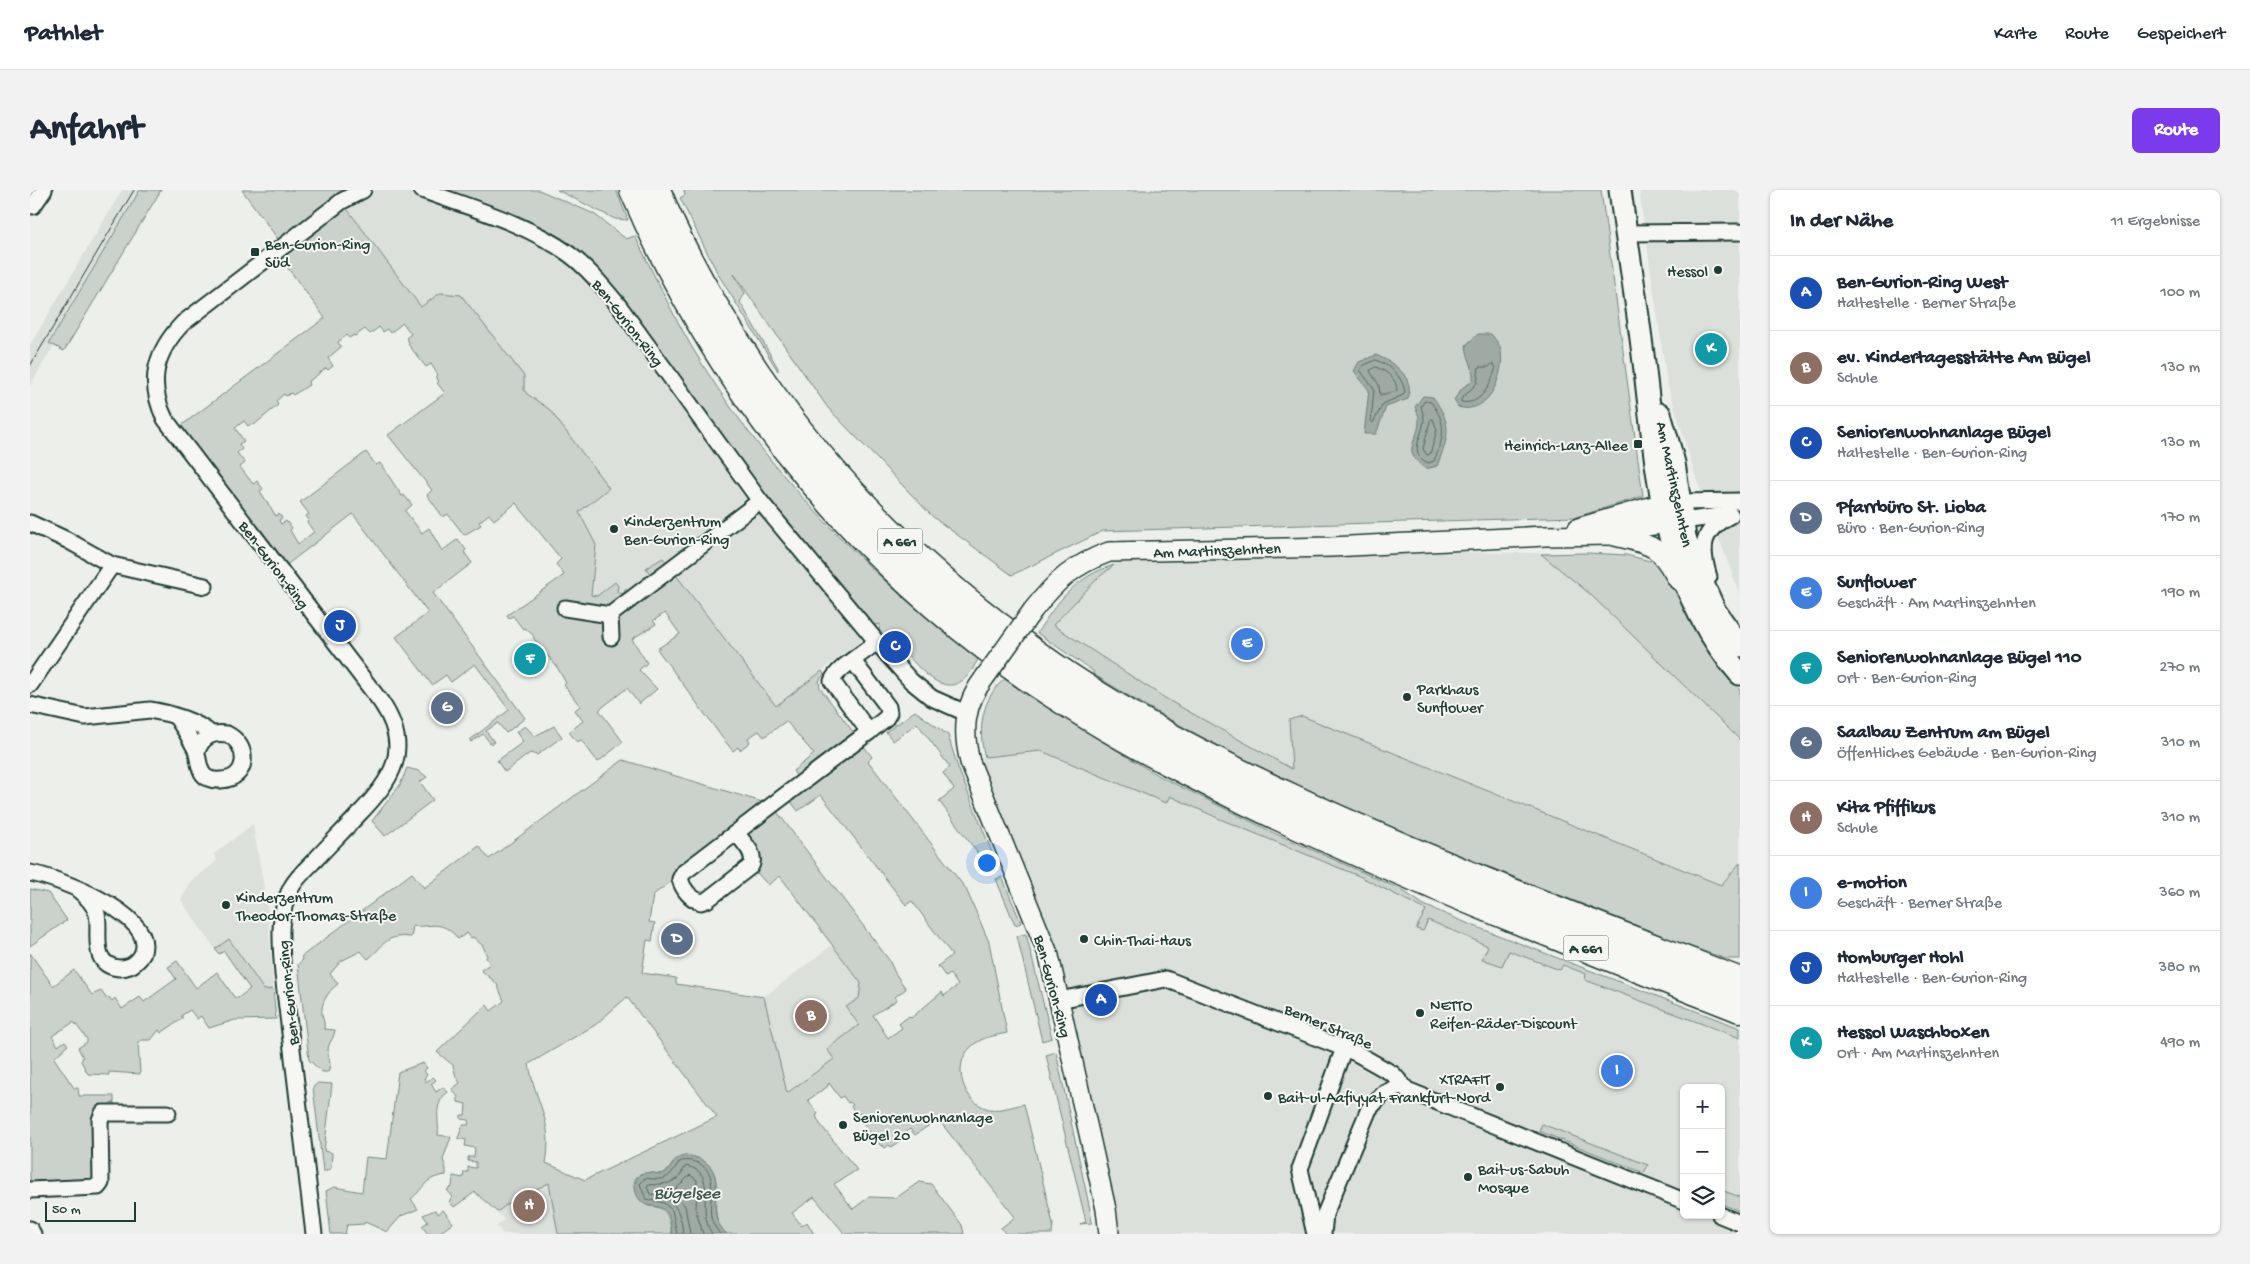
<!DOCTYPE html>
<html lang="de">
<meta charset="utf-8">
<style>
:root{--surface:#fff;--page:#f2f2f3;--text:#1f2937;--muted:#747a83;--line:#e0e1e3;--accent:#7c3aed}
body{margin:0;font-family:"Gochi Hand",sans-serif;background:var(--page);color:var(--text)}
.controls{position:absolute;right:15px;bottom:15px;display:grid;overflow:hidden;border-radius:8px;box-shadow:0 1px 4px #0004}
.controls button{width:45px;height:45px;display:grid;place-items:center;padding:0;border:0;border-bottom:1px solid var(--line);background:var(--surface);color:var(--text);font:25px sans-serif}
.scale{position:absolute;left:15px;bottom:12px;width:91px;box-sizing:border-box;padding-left:5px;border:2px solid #1f3d34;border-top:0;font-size:14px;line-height:18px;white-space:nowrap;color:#1f3d34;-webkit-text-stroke:4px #f6f6f2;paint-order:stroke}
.you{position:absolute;left:956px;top:672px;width:18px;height:18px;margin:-12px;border:4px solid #fff;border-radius:50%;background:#1a73e8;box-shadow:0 0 0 8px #1a73e833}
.badge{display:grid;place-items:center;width:32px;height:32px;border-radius:50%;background:var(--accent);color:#fff;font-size:16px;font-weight:700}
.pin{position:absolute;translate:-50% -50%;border:2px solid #fff;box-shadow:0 1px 5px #0006}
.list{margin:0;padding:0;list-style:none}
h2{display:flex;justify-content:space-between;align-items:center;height:65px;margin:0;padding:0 20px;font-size:21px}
h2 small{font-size:16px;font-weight:400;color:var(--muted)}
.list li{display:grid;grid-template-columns:32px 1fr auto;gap:15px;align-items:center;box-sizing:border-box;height:75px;padding:0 20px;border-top:1px solid var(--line)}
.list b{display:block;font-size:19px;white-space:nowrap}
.list p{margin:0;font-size:16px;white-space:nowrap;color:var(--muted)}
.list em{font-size:16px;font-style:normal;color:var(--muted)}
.icon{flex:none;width:28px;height:28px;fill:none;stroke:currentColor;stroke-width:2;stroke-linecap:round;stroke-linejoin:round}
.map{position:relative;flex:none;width:1710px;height:1044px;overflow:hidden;border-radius:8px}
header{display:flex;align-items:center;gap:30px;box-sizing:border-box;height:70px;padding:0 25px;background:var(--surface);border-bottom:1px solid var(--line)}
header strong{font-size:24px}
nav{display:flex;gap:28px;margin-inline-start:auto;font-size:18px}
.intro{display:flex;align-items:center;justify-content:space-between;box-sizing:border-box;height:120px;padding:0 30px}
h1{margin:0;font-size:35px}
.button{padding:12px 22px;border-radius:8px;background:var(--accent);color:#fff;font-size:18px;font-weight:700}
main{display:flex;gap:30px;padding:0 30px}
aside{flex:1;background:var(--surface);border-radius:8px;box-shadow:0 1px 4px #0004}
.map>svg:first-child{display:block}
</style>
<header>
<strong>Pathlet</strong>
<nav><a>Karte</a><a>Route</a><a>Gespeichert</a></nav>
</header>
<div class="intro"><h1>Anfahrt</h1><a class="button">Route</a></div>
<main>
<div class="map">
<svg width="1710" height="1044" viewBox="0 0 1710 1044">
<rect width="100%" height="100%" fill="#edefea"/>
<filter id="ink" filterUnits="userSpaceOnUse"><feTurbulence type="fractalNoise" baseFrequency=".02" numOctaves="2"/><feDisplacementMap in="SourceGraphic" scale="10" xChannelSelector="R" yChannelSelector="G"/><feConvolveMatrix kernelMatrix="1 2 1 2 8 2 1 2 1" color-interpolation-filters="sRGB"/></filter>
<g filter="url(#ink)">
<g fill="#dce0db" fill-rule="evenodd">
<polygon points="92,0 110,0 20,152 24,155 0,196 0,155"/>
<polygon points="333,0 392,0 539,64 840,444 746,516 633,368 617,379 620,384 593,404 587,402 585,392 567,406 561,406 566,355 549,322 579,298 519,219 497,204 494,200 494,186 410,103 391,117 312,11"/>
<polygon points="1609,0 1710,0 1710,404 1667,291 1637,193"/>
<polygon points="1416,362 1596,364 1634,453 1693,536 1710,550 1710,702 1272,526 1259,530 1262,579 1138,510 1023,435 1068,388 1086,373"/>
<path d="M1011,561L1136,613L1140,606L1190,629L1329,686L1397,720L1387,739L1398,730L1458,756L1453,769L1478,761L1530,780L1532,775L1557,784L1555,789L1710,848V1044H1079L1019,766L940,572L955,567ZM1654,898H1691V1025H1654Z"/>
<polygon points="223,634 238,721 243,799 234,800 200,749 185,759 151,710 161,691 187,671 184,664"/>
<polygon points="802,755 831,793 829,808 830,835 798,859 805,868 757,904 734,807"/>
<polygon points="519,993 528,1044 473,1044 467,1036 474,1030 467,1022 483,1010"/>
</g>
<g fill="#cbd2cc" stroke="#758880" fill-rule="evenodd">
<polygon points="110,0 131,0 34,161 19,153"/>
<path d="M212,0H333L312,12L391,117L410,103L431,105L494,186V200L497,204L519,219L579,298L549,322L566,355L561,405L567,406L585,392L588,396L587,402L593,404L596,399L598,401L620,384L616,378L633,368L746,516L792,481L794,484L789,491L790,498L842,567L838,571L936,699L959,752L977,843C963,846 951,847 941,857C921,875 933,913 959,919C971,921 983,916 994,914L1023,1034L1022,1044H976L971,1038L985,1027L908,929L885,945L880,939L870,946L872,949L861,957L859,955L855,958L852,955L851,956L845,949L847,947L844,944L842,945L831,930L833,929L829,923L826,924L821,916L823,915L820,912L818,913L813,906L810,908L799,893L797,897L778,910L788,924L786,926L790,934L827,980L804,994L823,1019L839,1007L866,1008L889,992L901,994L932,1035L934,1044H815L784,1007L762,1023L772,1036L777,1032L784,1044H697C669,1021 707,984 665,967L642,974C637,987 622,984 610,984L605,989L604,994L618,1016C638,1016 639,1028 642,1044H528L519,993L483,1010L467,1022L445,1002L424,1017L419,1011L423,1007L417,1000L422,997L423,986L433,988L434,982H438V977L446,978V972L438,971V967H444L445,958L435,956L436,950L428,948L433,935H438L439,930L431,929V925H435L436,914L428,912V907L422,899L430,893L426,887L423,875L407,862L450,821L457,815L461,821L474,811L467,794L451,780L460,774L456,768L457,766L453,756L443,747L441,748L437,743L428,749C412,728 401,738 383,736L381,747C353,744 354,757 338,769L331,761L311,771L300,784L308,794C298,801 290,814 292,825C293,829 295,833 294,839L305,840C304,849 298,852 298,861C297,868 303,873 298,882H292L279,870L268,774L273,770L271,767L382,683L394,698L449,656L459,669L593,570L742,615L859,770L865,783L876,799L865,807L867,810L843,825L858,848L872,838L869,834L879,826L881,828L912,802L914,806L928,795L920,784L916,787L908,776L922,765L882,711L876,715L791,605L768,621L756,605L771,593L763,581L784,564L756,531L734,547L729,541L718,548L720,552L710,560L708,557L703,561L694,550L627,459L650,444L635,423L623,431L626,434L602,449L617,473L609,480L627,499L609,514L597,498L569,520L593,552L568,572L551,550L547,552L539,542L553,531L545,520L550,516L534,495L536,493L527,477L504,449L503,445L495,438L493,439L483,426L479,428L477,425L534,385L526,374L531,369L486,313L464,330L459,324L449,332L451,335L434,345L418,324L413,327L397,305L402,300L358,245L415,203L407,193L409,191L406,187L408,185L401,174L396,177L378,154L379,152L376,148L381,144L373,133L360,143L357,139L353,142L349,137L340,144L335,139L325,146L324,145L319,148L317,145L308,152L311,157L298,168L303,176L298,180L296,178L278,192L279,195L263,205L261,203L256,206L254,204L246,211L248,215L224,235L222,233L218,236L214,231L205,238L214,251L209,254L212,259L207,263L215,273L210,277L223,294L227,291L233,299L230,301L246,326L249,324L252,328L249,330L251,334L256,331L262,338L260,340L268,354L284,342L277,332L279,330L276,326L279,324L270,312L336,262L346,275L350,273L372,306L374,305L382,315L375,321L392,343L399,338L412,361L428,349L436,360L434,362L442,373L403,403L495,528L476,543L468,533L456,541L464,552L461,554L453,544L441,552L440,550L479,520L445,474L421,492L416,485L402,495L366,447L398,423L323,324L250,380L144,241L295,128L246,62L253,56ZM706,643L721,676L738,695L750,686L831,793L829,808L816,817L829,835L797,859L804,869L757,903L734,807L646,794V788L612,783L617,750L622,751L625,733L619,732L623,705ZM597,807L687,927L555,990L516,973C524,930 505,913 499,874L565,835Z"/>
<path d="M392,0H509L564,24L596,49L605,46C623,83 640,119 660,154C731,276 837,384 948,469C923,522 892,482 869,455L847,452L850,434L835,437L589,116L539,64Z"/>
<polygon points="527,0 586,0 598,30 585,29"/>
<polygon points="654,0 1571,0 1613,306 1546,327 1073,341 982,385 903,327 798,218 704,84 715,103 710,112 748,178 748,181 688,84 650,8 655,5"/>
<path d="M1557,363L1596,365L1620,371L1625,366C1640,382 1645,401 1655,420C1670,448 1689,476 1710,500V550L1560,404L1511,364Z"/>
<path d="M1084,375L1068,388L1023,435L1138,510L1262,579L1259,530L1272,526L1691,695L1710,673V769H1696L1645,751C1444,670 1247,600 1063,484V481L1007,443C1027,412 1046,386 1084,375Z"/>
<path d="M975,489L994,503L1127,585L1244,643L1370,699L1394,715L1439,734L1710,838V848L1555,790L1556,784L1533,775L1530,780L1479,761L1472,776L1452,769L1458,756L1398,730L1393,741L1386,739L1396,720L1329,686L1190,629L1140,606L1136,613L1011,561L955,567C947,541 952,506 975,489Z"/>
<polygon points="885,521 918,545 928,578 968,677 961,681 909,611 924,599 913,583 920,577 887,533 863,551 856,542"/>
<polygon points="495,536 505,546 524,536 532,547 507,565 500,563 475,582 467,571 493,552 486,542"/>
<polygon points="377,578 389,581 397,587 390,592 403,610 355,646 342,631 370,595"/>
<polygon points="972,687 991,733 985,735 966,689"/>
<polygon points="0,699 18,703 37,730 0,756"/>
<polygon points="996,744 1022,848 1012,851 987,746"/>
<polygon points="199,749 234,800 243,799 246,829 205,830 179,838 171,826 167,829 160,820 152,825 152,829 131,843 129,840 121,850 112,850 108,852 110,884 79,882 79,885 58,884 51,871 53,867 48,858 57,852 57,849 44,832 22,846 28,856 35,851 38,855 24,868 44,898 48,898 49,906 84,906 84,916 79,916 66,986 63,991 0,995 0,763 23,796 44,780 62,805 71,801 77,809 79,807 82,811 85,808 92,819 110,807 114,812 146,789 138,777 147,771 166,798 187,782 204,807 208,808 220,799 194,761 189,764 185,759"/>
<polygon points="1026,862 1060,1020 1062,1033 1050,1034 1056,1032 1016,865"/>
<path d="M393,873L397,878L394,881L397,885L394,888L396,892L403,887L406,890L401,894L406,902L413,897L418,902C402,914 410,931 408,945L421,947L413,969L416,979V985C393,988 395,998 381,1009L388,1019L371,1026L357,1042L335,1032L334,1034L317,1035L315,1044H301L296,1001L304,997L332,1002L336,967L357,969L368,882Z"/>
<polygon points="288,893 302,894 294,961 302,963 301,978 297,981 293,981 283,897"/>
<polygon points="1512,934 1618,975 1614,983 1509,941"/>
<polygon points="1691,1000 1710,1007 1710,1021 1691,1014"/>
<polygon points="405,1020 408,1024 413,1020 423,1033 408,1044 398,1044 392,1036 398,1032 393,1025"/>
</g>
<g fill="#9faaa4" stroke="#6c7e77">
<path d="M1448,144H1461C1464,148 1468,152 1470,157C1476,177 1464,215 1440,218C1436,219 1432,218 1428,217L1424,210L1432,198L1443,191C1444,174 1437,170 1436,155Z"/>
<path d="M1346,165C1364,173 1385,186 1378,209L1356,217L1346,244H1334L1339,200L1324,181L1329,172Z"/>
<path d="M1393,206L1403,207C1423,235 1419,246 1407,276L1396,279C1368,259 1390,253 1389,228C1389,225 1386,220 1385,217Z"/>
<path d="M656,965C711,975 667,1019 697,1044H642C641,1038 641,1029 638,1024C632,1013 620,1019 613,1013C604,1006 602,992 610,984C632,978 630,995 646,969Z"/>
</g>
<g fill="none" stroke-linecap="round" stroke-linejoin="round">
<g stroke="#526961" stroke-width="1">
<path d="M1346,170C1362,177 1370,184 1375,201L1373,205L1353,214L1343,233L1341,231L1344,199L1330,180L1333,176Z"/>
<path d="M1463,174L1466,177C1461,193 1452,216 1431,212V209L1447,193L1449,177H1458Z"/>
<path d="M1346,177C1357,182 1367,188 1367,201L1350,205L1349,195L1340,181Z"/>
<path d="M1395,211L1401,212C1418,235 1414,246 1404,271L1398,273C1377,263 1393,247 1394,229C1394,225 1392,221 1391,217Z"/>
<polygon points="1403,229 1407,240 1400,264 1397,265 1393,259 1400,231"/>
<path d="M647,1044L642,1020L634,1013L616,1009L610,994L615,988C636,991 638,989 649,972C656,969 662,971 668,973C690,983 678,1009 681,1027C682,1033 686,1039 690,1044"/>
<path d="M653,1044C651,1021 644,1006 620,1004L617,997L619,995L639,993L648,988L656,976C691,983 664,1017 682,1044"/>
<polyline points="660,1044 655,1016 643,1002 660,985 667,990 666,1021 673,1044"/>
</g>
<g stroke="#1f3d34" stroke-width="19">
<g id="minor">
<path d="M392,0C441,18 496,33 539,64C558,78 574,98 589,116L730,311L857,464L881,491L902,508L936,523"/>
<polyline points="3,16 14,0"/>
<polyline points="1595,43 1710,42"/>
<polyline points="1650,312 1710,311"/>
<polyline points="1652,331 1698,325"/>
<polyline points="0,333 37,350 82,375 175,396"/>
<path d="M1679,387C1670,357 1671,340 1701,325"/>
<polyline points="535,418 580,425 730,311"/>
<polyline points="580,425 581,447"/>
<path d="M823,471L858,517L859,523L856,528L839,542L802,491C806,479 836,461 847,452"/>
<polyline points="0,495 82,375"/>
<path d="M0,515L55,527L120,520C139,523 167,531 181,544"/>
<path d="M147,528C154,538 160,548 165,558C171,570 165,592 191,590C219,589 220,555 197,544C182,542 173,546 167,561"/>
<path d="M706,643C713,652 727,664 721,676L677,710L671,712C661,709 653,700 650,689L653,683C715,636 777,588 839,542"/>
<path d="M0,683C29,688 114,721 114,755C114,762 111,768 106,772C101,777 95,778 89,778C59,775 71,742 67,724C64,713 55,705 46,698"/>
<polyline points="1029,810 1136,789 1326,863 1363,884 1377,900 1654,1011"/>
<polyline points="0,1000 68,997 71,993 70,930 73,923 138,923"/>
<polyline points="1690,1025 1710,1033"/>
<polyline points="0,1039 3,1044"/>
<path d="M284,1044L253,784C251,754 247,725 261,698C267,687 277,678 286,669C300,654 314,640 328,625C363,589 383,559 351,512L135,229C117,192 125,162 153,133L312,11L333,0"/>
<polyline points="1285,1044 1270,979 1314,858"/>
<polyline points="1293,1044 1295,1024 1339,919 1353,904 1371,895"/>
</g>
</g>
<g stroke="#1f3d34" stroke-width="22">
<g id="tertiary">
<polyline points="1548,338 1619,317 1647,313"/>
<path d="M1585,346C1624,356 1628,354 1648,390"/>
<path d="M1003,420C1026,391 1043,375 1079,362L1301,357L1515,346L1581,345L1616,336L1651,331"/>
<path d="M955,487C934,514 932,540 940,572L1019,766L1076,1019L1079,1044"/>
</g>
</g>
<g stroke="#1f3d34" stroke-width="25">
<g id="secondary">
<path d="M1590,0C1598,60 1608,120 1615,181C1628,291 1633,396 1710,484"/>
<polyline points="1630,224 1644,273 1655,347 1663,371 1685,421 1710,456"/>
</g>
</g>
<g stroke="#1f3d34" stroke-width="31">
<g id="motorway">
<path d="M604,0C685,189 814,355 981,475C1078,544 1186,598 1294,647C1431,709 1570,763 1710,818"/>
<path d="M626,0C651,64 688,126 726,183C798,288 890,380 993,455C1075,516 1167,564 1259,607C1406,676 1559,733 1710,792"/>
</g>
</g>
<use href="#minor" stroke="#f6f6f2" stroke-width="15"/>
<use href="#tertiary" stroke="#f6f6f2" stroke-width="19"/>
<use href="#secondary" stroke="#f6f6f2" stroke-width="21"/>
<use href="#motorway" stroke="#f6f6f2" stroke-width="28"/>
<polyline stroke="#1f3d34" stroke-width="1" points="0,176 104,0"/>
<g stroke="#1f3d34" stroke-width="22" stroke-linecap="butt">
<polyline id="tertiary-bridge" points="955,487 1003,420"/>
</g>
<use href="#tertiary-bridge" stroke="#f6f6f2" stroke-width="19"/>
</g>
</g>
<g fill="#1f3d34" stroke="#f6f6f2" stroke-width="2">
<rect x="220" y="57" width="10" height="10" rx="2.5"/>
<circle cx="1688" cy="80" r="5"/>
<rect x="1603" y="249" width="10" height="10" rx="2.5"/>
<circle cx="584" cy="339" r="5"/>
<circle cx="1377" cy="507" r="5"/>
<circle cx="196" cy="715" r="5"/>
<circle cx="1054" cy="749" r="5"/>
<circle cx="1390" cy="823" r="5"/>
<circle cx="1470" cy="897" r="5"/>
<circle cx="1238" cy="906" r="5"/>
<circle cx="813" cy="935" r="5"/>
<circle cx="1438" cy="987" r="5"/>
</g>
<g text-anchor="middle" stroke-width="4" stroke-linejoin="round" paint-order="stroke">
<g fill="#f6f6f2" stroke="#60746d" stroke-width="1">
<rect x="847.5" y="338.5" width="45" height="25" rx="4"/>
<rect x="1533.5" y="745.5" width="45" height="25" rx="4"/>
</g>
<g font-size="15" font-weight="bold" fill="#1f3d34">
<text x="870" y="356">A 661</text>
<text x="1556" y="763">A 661</text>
</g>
<g font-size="16" fill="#1f3d34" stroke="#f6f6f2" text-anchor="start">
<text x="235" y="59">Ben-Gurion-Ring<tspan x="235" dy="18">Süd</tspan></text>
<text x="1678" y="86" text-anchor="end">Hessol</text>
<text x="1598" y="260" text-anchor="end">Heinrich-Lanz-Allee</text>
<text x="594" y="336">Kinderzentrum<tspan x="594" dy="18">Ben-Gurion-Ring</tspan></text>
<text x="1387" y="504">Parkhaus<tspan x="1387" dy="18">Sunflower</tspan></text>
<text x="206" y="712">Kinderzentrum<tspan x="206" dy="18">Theodor-Thomas-Straße</tspan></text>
<text x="1064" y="755">Chin-Thai-Haus</text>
<text x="1400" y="820">NETTO<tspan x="1400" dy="18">Reifen-Räder-Discount</tspan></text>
<text x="1460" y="894" text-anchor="end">XTRAFIT<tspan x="1460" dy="18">Frankfurt-Nord</tspan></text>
<text x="1248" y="912">Bait-ul-Aafiyyat</text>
<text x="823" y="932">Seniorenwohnanlage<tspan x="823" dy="18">Bügel 20</tspan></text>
<text x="1448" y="984">Bait-us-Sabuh<tspan x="1448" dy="18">Mosque</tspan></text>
</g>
<g font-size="16" fill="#1f3d34" stroke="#f6f6f2">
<text transform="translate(599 132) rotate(52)" y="6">Ben-Gurion-Ring</text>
<text transform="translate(1646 294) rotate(78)" y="6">Am Martinszehnten</text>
<text transform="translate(1187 359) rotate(-2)" y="6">Am Martinszehnten</text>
<text transform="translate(245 374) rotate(53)" y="6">Ben-Gurion-Ring</text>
<text transform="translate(1024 796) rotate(75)" y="6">Ben-Gurion-Ring</text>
<text transform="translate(257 803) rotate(-96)" y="6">Ben-Gurion-Ring</text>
<text transform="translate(1299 835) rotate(23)" y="6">Berner Straße</text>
</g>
<g font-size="18" font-style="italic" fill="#3f5850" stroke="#f6f6f2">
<text x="657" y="1008">Bügelsee</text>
</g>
</g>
</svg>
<div class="controls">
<button>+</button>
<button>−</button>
<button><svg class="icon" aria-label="layers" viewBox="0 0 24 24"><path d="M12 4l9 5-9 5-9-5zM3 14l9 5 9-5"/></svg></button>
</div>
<div class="scale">50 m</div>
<div class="you"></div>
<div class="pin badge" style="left:1071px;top:810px;background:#1a4fb4">A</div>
<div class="pin badge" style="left:781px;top:826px;background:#8d6e63">B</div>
<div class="pin badge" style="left:865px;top:457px;background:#1a4fb4">C</div>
<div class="pin badge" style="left:647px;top:749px;background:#5c6f8a">D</div>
<div class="pin badge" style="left:1217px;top:454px;background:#3f7fe0">E</div>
<div class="pin badge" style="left:500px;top:469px;background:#0f9aa8">F</div>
<div class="pin badge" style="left:417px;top:518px;background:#5c6f8a">G</div>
<div class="pin badge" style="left:499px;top:1016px;background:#8d6e63">H</div>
<div class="pin badge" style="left:1587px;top:881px;background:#3f7fe0">I</div>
<div class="pin badge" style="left:310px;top:436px;background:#1a4fb4">J</div>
<div class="pin badge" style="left:1681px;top:159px;background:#0f9aa8">K</div>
</div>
<aside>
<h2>In der Nähe<small>11 Ergebnisse</small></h2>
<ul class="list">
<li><span class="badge" style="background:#1a4fb4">A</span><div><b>Ben-Gurion-Ring West</b><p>Haltestelle · Berner Straße</p></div><em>100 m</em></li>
<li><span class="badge" style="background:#8d6e63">B</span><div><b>ev. Kindertagesstätte Am Bügel</b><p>Schule</p></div><em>130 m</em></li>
<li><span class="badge" style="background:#1a4fb4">C</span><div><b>Seniorenwohnanlage Bügel</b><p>Haltestelle · Ben-Gurion-Ring</p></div><em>130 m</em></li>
<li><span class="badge" style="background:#5c6f8a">D</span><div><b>Pfarrbüro St. Lioba</b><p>Büro · Ben-Gurion-Ring</p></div><em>170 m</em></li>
<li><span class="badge" style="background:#3f7fe0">E</span><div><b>Sunflower</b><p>Geschäft · Am Martinszehnten</p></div><em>190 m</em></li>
<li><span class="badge" style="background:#0f9aa8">F</span><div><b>Seniorenwohnanlage Bügel 110</b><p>Ort · Ben-Gurion-Ring</p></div><em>270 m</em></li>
<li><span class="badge" style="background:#5c6f8a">G</span><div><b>Saalbau Zentrum am Bügel</b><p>Öffentliches Gebäude · Ben-Gurion-Ring</p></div><em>310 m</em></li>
<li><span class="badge" style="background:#8d6e63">H</span><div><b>Kita Pfiffikus</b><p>Schule</p></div><em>310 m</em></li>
<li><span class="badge" style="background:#3f7fe0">I</span><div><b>e-motion</b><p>Geschäft · Berner Straße</p></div><em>360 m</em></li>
<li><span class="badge" style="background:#1a4fb4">J</span><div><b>Homburger Hohl</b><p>Haltestelle · Ben-Gurion-Ring</p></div><em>380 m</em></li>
<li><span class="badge" style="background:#0f9aa8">K</span><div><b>Hessol Waschboxen</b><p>Ort · Am Martinszehnten</p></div><em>490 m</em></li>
</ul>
</aside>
</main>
